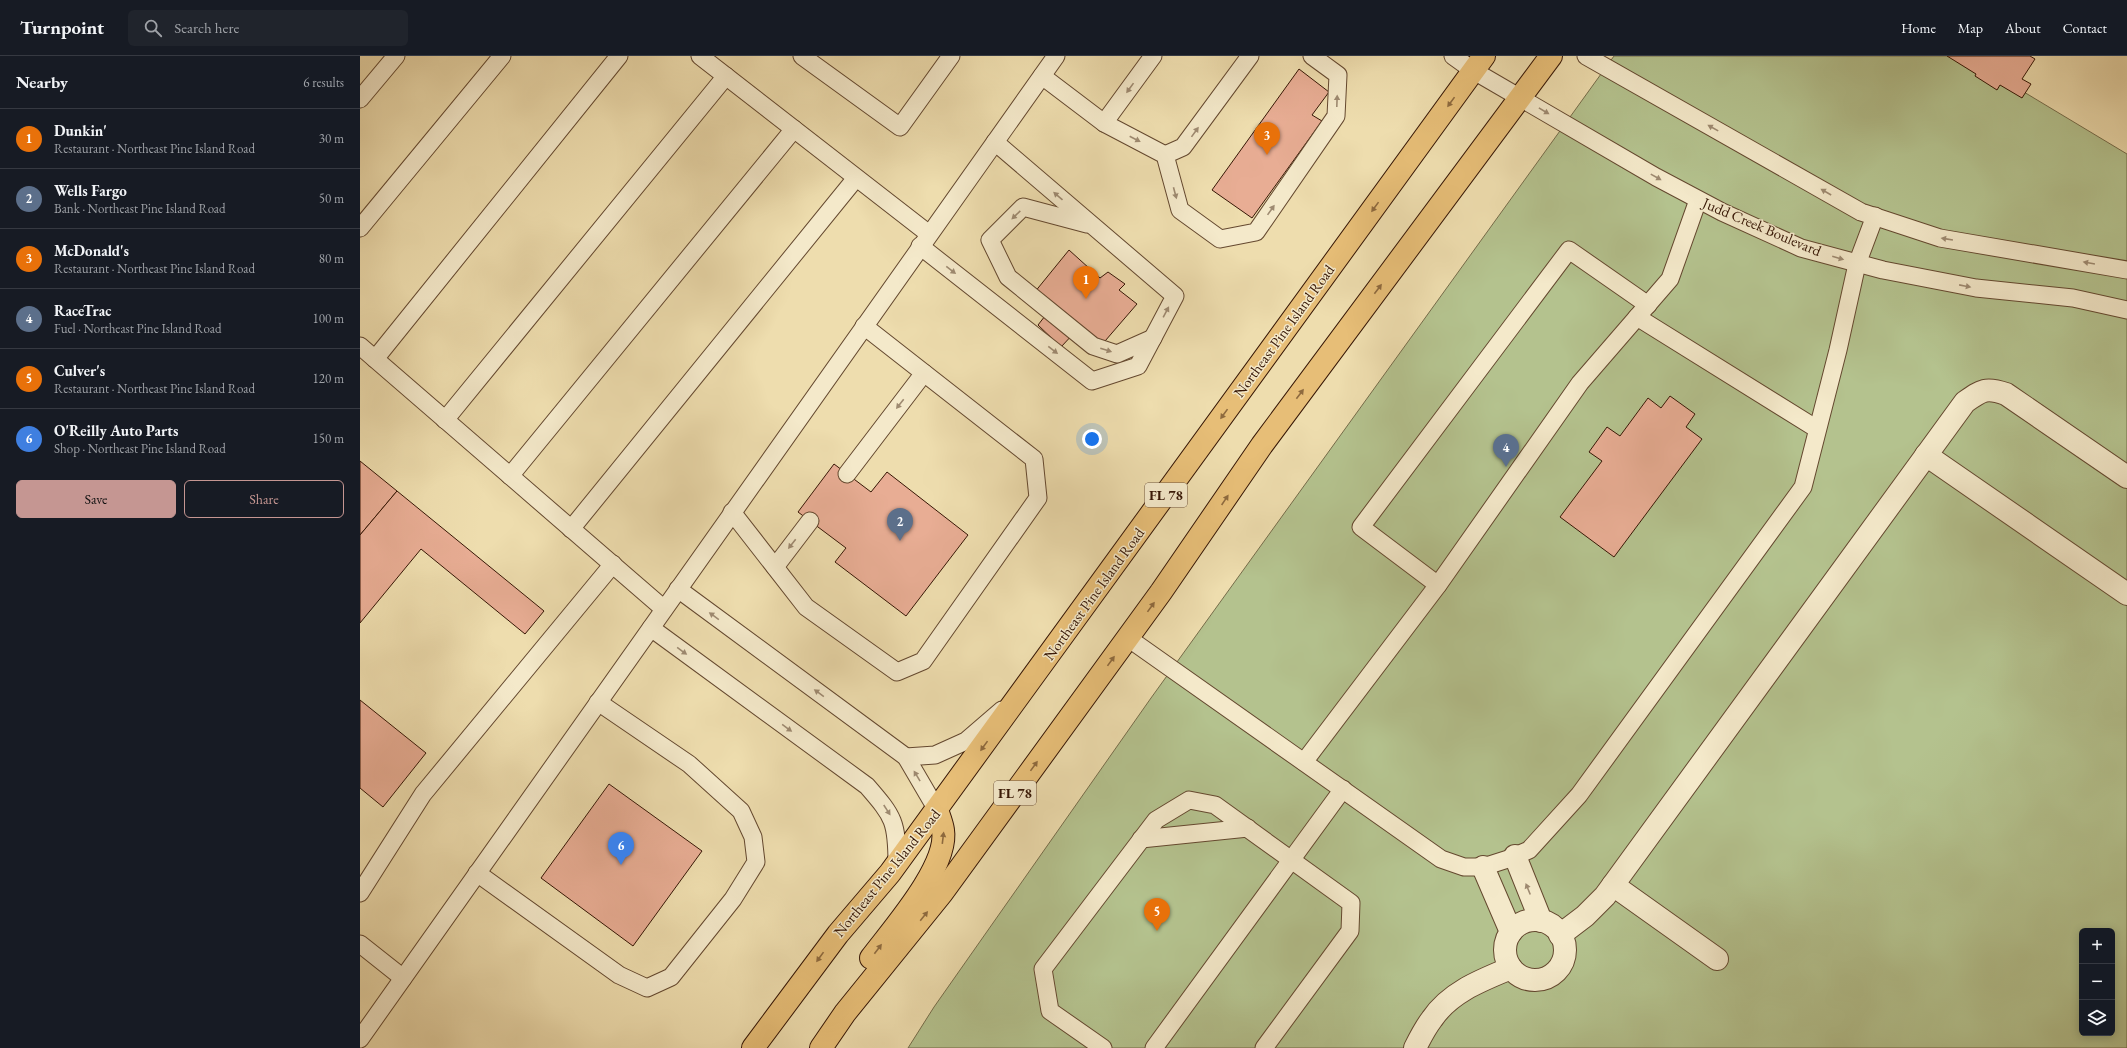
<!DOCTYPE html>
<meta charset="utf-8">
<style>
:root{--surface:#171b24;--page:#20242c;--text:#f1f3f6;--muted:#9ea1a6;--line:#363941;--accent:#c59692}
body{margin:0;font-family:"EB Garamond",serif;background:var(--page);color:var(--text)}
.controls{position:absolute;right:12px;bottom:12px;display:grid;overflow:hidden;border-radius:6px;box-shadow:0 2px 10px #0003}
.controls button{width:36px;height:36px;display:grid;place-items:center;padding:0;border:0;border-bottom:1px solid var(--line);background:var(--surface);color:var(--text);font:20px sans-serif}
.you{position:absolute;left:732px;top:383px;width:14px;height:14px;margin:-10px;border:3px solid #fff;border-radius:50%;background:#1a73e8;box-shadow:0 0 0 6px #1a73e833}
.badge{display:grid;place-items:center;width:26px;height:26px;border-radius:50%;background:var(--accent);color:#fff;font-size:13px;font-weight:700}
.pin{position:absolute;translate:-50% -33px;filter:drop-shadow(0 1px 2px #0008)}
.pin::after{content:'';position:absolute;top:21px;width:14px;height:12px;background:inherit;clip-path:polygon(0 0,100% 0,50% 100%)}
.list{margin:0;padding:0;list-style:none}
h2{display:flex;justify-content:space-between;align-items:center;height:52px;margin:0;padding:0 16px;font-size:17px}
h2 small{font-size:13px;font-weight:400;color:var(--muted)}
.list li{display:grid;grid-template-columns:26px 1fr auto;gap:12px;align-items:center;box-sizing:border-box;height:60px;padding:0 16px;border-top:1px solid var(--line)}
.list b{display:block;font-size:15px;white-space:nowrap}
.list p{margin:0;font-size:13px;white-space:nowrap;color:var(--muted)}
.list em{font-size:13px;font-style:normal;color:var(--muted)}
.actions{display:flex;gap:8px;padding:12px 16px}
.actions a{flex:1;padding:9px 0;border:1px solid var(--accent);border-radius:6px;text-align:center;font-size:14px;color:var(--accent)}
.actions .main{background:var(--accent);color:#111}
.icon{flex:none;width:22px;height:22px;fill:none;stroke:currentColor;stroke-width:2;stroke-linecap:round;stroke-linejoin:round}
.map{position:relative;flex:none;width:1767px;height:992px;overflow:hidden}
header{display:flex;align-items:center;gap:24px;box-sizing:border-box;height:56px;padding:0 20px;background:var(--surface);border-bottom:1px solid var(--line)}
header strong{font-size:19px}
nav{display:flex;gap:22px;margin-inline-start:auto;font-size:14px}
.search{width:280px;height:36px;background:var(--page);display:flex;align-items:center;gap:10px;box-sizing:border-box;padding:0 14px;border-radius:6px;color:var(--muted);font-size:15px}
main{display:flex}
aside{flex:1;background:var(--surface)}
.map>svg:first-child{display:block}
</style>
<header>
<strong>Turnpoint</strong>
<div class="search"><svg class="icon" aria-label="search" viewBox="0 0 24 24"><circle cx="10" cy="10" r="6"/><path d="M15 15l6 6"/></svg>Search here</div>
<nav><a>Home</a><a>Map</a><a>About</a><a>Contact</a></nav>
</header>
<main>
<aside>
<h2>Nearby<small>6 results</small></h2>
<ul class="list">
<li><span class="badge" style="background:#e8710a">1</span><div><b>Dunkin'</b><p>Restaurant · Northeast Pine Island Road</p></div><em>30 m</em></li>
<li><span class="badge" style="background:#5c6f8a">2</span><div><b>Wells Fargo</b><p>Bank · Northeast Pine Island Road</p></div><em>50 m</em></li>
<li><span class="badge" style="background:#e8710a">3</span><div><b>McDonald's</b><p>Restaurant · Northeast Pine Island Road</p></div><em>80 m</em></li>
<li><span class="badge" style="background:#5c6f8a">4</span><div><b>RaceTrac</b><p>Fuel · Northeast Pine Island Road</p></div><em>100 m</em></li>
<li><span class="badge" style="background:#e8710a">5</span><div><b>Culver's</b><p>Restaurant · Northeast Pine Island Road</p></div><em>120 m</em></li>
<li><span class="badge" style="background:#3f7fe0">6</span><div><b>O'Reilly Auto Parts</b><p>Shop · Northeast Pine Island Road</p></div><em>150 m</em></li>
</ul>
<div class="actions"><a class="main">Save</a><a>Share</a></div>
</aside>
<div class="map">
<svg width="1767" height="992" viewBox="0 0 1767 992">
<rect width="100%" height="100%" fill="#eeddae"/>
<filter id="stains"><feTurbulence type="fractalNoise" baseFrequency=".005" numOctaves="4"/><feColorMatrix values="0 0 0 0 .2 0 0 0 0 .09 0 0 0 0 .02 0 0 0 .5 -.17"/></filter>
<radialGradient id="worn" r=".72"><stop offset=".6" stop-color="#630" stop-opacity="0"/><stop offset="1" stop-color="#630" stop-opacity=".3"/></radialGradient>
<path fill="#b4c28e" stroke="#756c4a" fill-rule="evenodd" d="M1254,0H1604L1767,98V992H548L574,951L791,642ZM1722,875H1752V977H1722Z"/>
<g fill="#e8ad94" stroke="#361605">
<polygon points="1587,0 1670,0 1675,3 1662,23 1671,28 1662,42 1640,29 1637,34 1615,20 1616,18"/>
<polygon points="939,13 969,36 952,59 962,65 892,162 852,134"/>
<polygon points="709,194 740,222 748,216 765,228 759,234 777,248 739,292 715,276 701,291 678,269 692,251 674,237"/>
<polygon points="1310,340 1335,358 1326,371 1342,383 1254,501 1200,461 1242,405 1229,396 1247,371 1260,380 1288,342 1301,352"/>
<polygon points="0,405 37,435 0,479"/>
<polygon points="474,408 511,436 527,416 608,479 546,560 475,506 486,492 438,456"/>
<polygon points="37,435 184,555 165,578 61,493 0,567 0,479"/>
<polygon points="0,644 66,697 23,751 0,732"/>
<polygon points="249,728 342,795 273,890 181,822"/>
</g>
<g fill="none" stroke-linecap="round" stroke-linejoin="round">
<g stroke="#64482f" stroke-width="19">
<g id="lane">
<polyline points="340,0 569,178"/>
<polyline points="442,0 540,71 591,0"/>
<polyline points="1093,0 1114,15 1296,121 1362,156 1441,192 1523,214 1616,232 1713,242 1767,254"/>
<polyline points="1226,0 1501,156 1580,182 1767,214"/>
<polyline points="682,20 744,67 805,99 820,154 860,183 896,176 976,60 978,19 952,0"/>
<polyline points="0,43 36,0"/>
<polyline points="744,67 793,0"/>
<polyline points="805,99 823,91 890,0"/>
<polyline points="727,168 663,151 630,184 648,221 733,290 757,298 793,282"/>
<polyline points="0,172 142,0"/>
<polyline points="560,190 732,325 778,310 815,240 635,86"/>
<polyline points="1277,261 1457,373"/>
<polyline points="0,290 304,553"/>
<polyline points="15,303 259,0"/>
<polyline points="85,364 366,20"/>
<polyline points="487,418 564,317"/>
<polyline points="150,420 434,73"/>
<polyline points="372,456 446,551 537,616 563,605 678,442 674,403 504,270"/>
<polyline points="211,473 496,122"/>
<polyline points="415,511 450,465"/>
<polyline points="1078,529 1001,471 1209,194 1288,249"/>
<polyline points="318,533 546,701 577,754"/>
<path d="M291,572L507,730C534,761 537,766 537,808"/>
<polyline points="768,582 1081,803 1104,811 1123,811 1148,803 1169,794 1219,739 1443,431 1478,294 1497,208 1515,160"/>
<polyline points="546,701 575,699 606,685 642,654"/>
<polyline points="944,706 1078,529 1220,327 1310,223 1338,144"/>
<polyline points="781,783 888,772"/>
<polyline points="117,817 259,919 287,932 311,921 373,843 396,806 393,781 381,755 329,708 238,646"/>
<polyline points="0,837 63,738 253,508"/>
<polyline points="0,888 43,922"/>
<polyline points="0,983 696,0"/>
<polyline points="743,992 690,955 683,913 796,764 829,744 855,749 991,847 990,875 904,992"/>
<polyline points="794,992 983,733"/>
</g>
</g>
<g stroke="#64482f" stroke-width="24">
<g id="street">
<polyline points="1566,399 1767,538"/>
<polyline points="1155,800 1181,865"/>
<polyline points="1123,811 1151,876"/>
<polyline points="1253,829 1357,903"/>
<circle cx="1175" cy="894" r="30"/>
<path d="M1200,879L1225,860L1245,840L1605,346C1622,334 1626,331 1646,338L1767,421"/>
<path d="M1055,992C1060,982 1065,972 1072,963C1090,936 1122,924 1151,912"/>
</g>
</g>
<g stroke="#361605" stroke-width="24">
<g id="primary">
<path d="M511,902C532,874 589,810 583,774C582,767 579,760 577,754"/>
<polyline points="393,992 478,878 530,817 1124,0"/>
<polyline points="461,992 485,957 582,837 801,536 902,389 1191,0"/>
</g>
</g>
<use href="#lane" stroke="#f4e9ca" stroke-width="17"/>
<use href="#street" stroke="#f4e9ca" stroke-width="22"/>
<use href="#primary" stroke="#e7be77" stroke-width="22"/>
</g>
<defs><path id="oneway-solid" d="M-6-.8H1V-3.2L6.5 0L1 3.2V.8H-6Z"/></defs>
<g fill="#9e8a71">
<use href="#oneway-solid" transform="translate(770 32) rotate(126)"/>
<use href="#oneway-solid" transform="translate(977 45) rotate(-88)"/>
<use href="#oneway-solid" transform="translate(1184 55) rotate(31)"/>
<use href="#oneway-solid" transform="translate(1353 72) rotate(-151)"/>
<use href="#oneway-solid" transform="translate(835 76) rotate(-54)"/>
<use href="#oneway-solid" transform="translate(775 83) rotate(27)"/>
<use href="#oneway-solid" transform="translate(1296 121) rotate(29)"/>
<use href="#oneway-solid" transform="translate(1466 136) rotate(-150)"/>
<use href="#oneway-solid" transform="translate(815 137) rotate(75)"/>
<use href="#oneway-solid" transform="translate(698 140) rotate(-139)"/>
<use href="#oneway-solid" transform="translate(911 154) rotate(-55)"/>
<use href="#oneway-solid" transform="translate(656 159) rotate(136)"/>
<use href="#oneway-solid" transform="translate(1587 183) rotate(-171)"/>
<use href="#oneway-solid" transform="translate(1478 202) rotate(16)"/>
<use href="#oneway-solid" transform="translate(1729 207) rotate(-170)"/>
<use href="#oneway-solid" transform="translate(591 214) rotate(38)"/>
<use href="#oneway-solid" transform="translate(1605 230) rotate(11)"/>
<use href="#oneway-solid" transform="translate(806 256) rotate(-62)"/>
<use href="#oneway-solid" transform="translate(693 294) rotate(38)"/>
<use href="#oneway-solid" transform="translate(746 294) rotate(18)"/>
<use href="#oneway-solid" transform="translate(540 348) rotate(128)"/>
<use href="#oneway-solid" transform="translate(432 488) rotate(128)"/>
<use href="#oneway-solid" transform="translate(354 560) rotate(-144)"/>
<use href="#oneway-solid" transform="translate(322 595) rotate(36)"/>
<use href="#oneway-solid" transform="translate(459 637) rotate(-144)"/>
<use href="#oneway-solid" transform="translate(427 672) rotate(36)"/>
<use href="#oneway-solid" transform="translate(557 720) rotate(-121)"/>
<use href="#oneway-solid" transform="translate(527 754) rotate(57)"/>
<use href="#oneway-solid" transform="translate(1168 833) rotate(-112)"/>
</g>
<g fill="#8e6a3e">
<use href="#oneway-solid" transform="translate(1091 46) rotate(126)"/>
<use href="#oneway-solid" transform="translate(1015 151) rotate(126)"/>
<use href="#oneway-solid" transform="translate(1018 233) rotate(-53)"/>
<use href="#oneway-solid" transform="translate(940 338) rotate(-53)"/>
<use href="#oneway-solid" transform="translate(864 358) rotate(126)"/>
<use href="#oneway-solid" transform="translate(865 444) rotate(-56)"/>
<use href="#oneway-solid" transform="translate(791 551) rotate(-54)"/>
<use href="#oneway-solid" transform="translate(751 605) rotate(-54)"/>
<use href="#oneway-solid" transform="translate(624 690) rotate(126)"/>
<use href="#oneway-solid" transform="translate(674 710) rotate(-54)"/>
<use href="#oneway-solid" transform="translate(583 782) rotate(-83)"/>
<use href="#oneway-solid" transform="translate(564 860) rotate(-51)"/>
<use href="#oneway-solid" transform="translate(518 893) rotate(-53)"/>
<use href="#oneway-solid" transform="translate(460 901) rotate(126)"/>
</g>
<g text-anchor="middle" stroke-width="3" stroke-linejoin="round" paint-order="stroke">
<g fill="#f4e9ca" stroke="#6f5540" stroke-width="1">
<rect x="785" y="427" width="42" height="24" rx="3"/>
<rect x="634" y="725" width="42" height="24" rx="3"/>
</g>
<g font-size="14" font-weight="bold" fill="#361605">
<text x="806" y="444">FL 78</text>
<text x="655" y="742">FL 78</text>
</g>
<g font-size="15" fill="#361605" stroke="#f4e9ca">
<text transform="translate(1402 171) rotate(23)" y="5">Judd Creek Boulevard</text>
<text transform="translate(924 275) rotate(-54)" y="5">Northeast Pine Island Road</text>
<text transform="translate(734 538) rotate(-54)" y="5">Northeast Pine Island Road</text>
<text transform="translate(527 817) rotate(-51)" y="5">Northeast Pine Island Road</text>
</g>
</g>
<rect width="100%" height="100%" filter="url(#stains)"/>
<rect width="100%" height="100%" fill="url(#worn)"/>
</svg>
<div class="controls">
<button>+</button>
<button>−</button>
<button><svg class="icon" aria-label="layers" viewBox="0 0 24 24"><path d="M12 4l9 5-9 5-9-5zM3 14l9 5 9-5"/></svg></button>
</div>
<div class="you"></div>
<div class="pin badge" style="left:726px;top:243px;background:#e8710a">1</div>
<div class="pin badge" style="left:540px;top:485px;background:#5c6f8a">2</div>
<div class="pin badge" style="left:907px;top:99px;background:#e8710a">3</div>
<div class="pin badge" style="left:1146px;top:411px;background:#5c6f8a">4</div>
<div class="pin badge" style="left:797px;top:875px;background:#e8710a">5</div>
<div class="pin badge" style="left:261px;top:809px;background:#3f7fe0">6</div>
</div>
</main>
